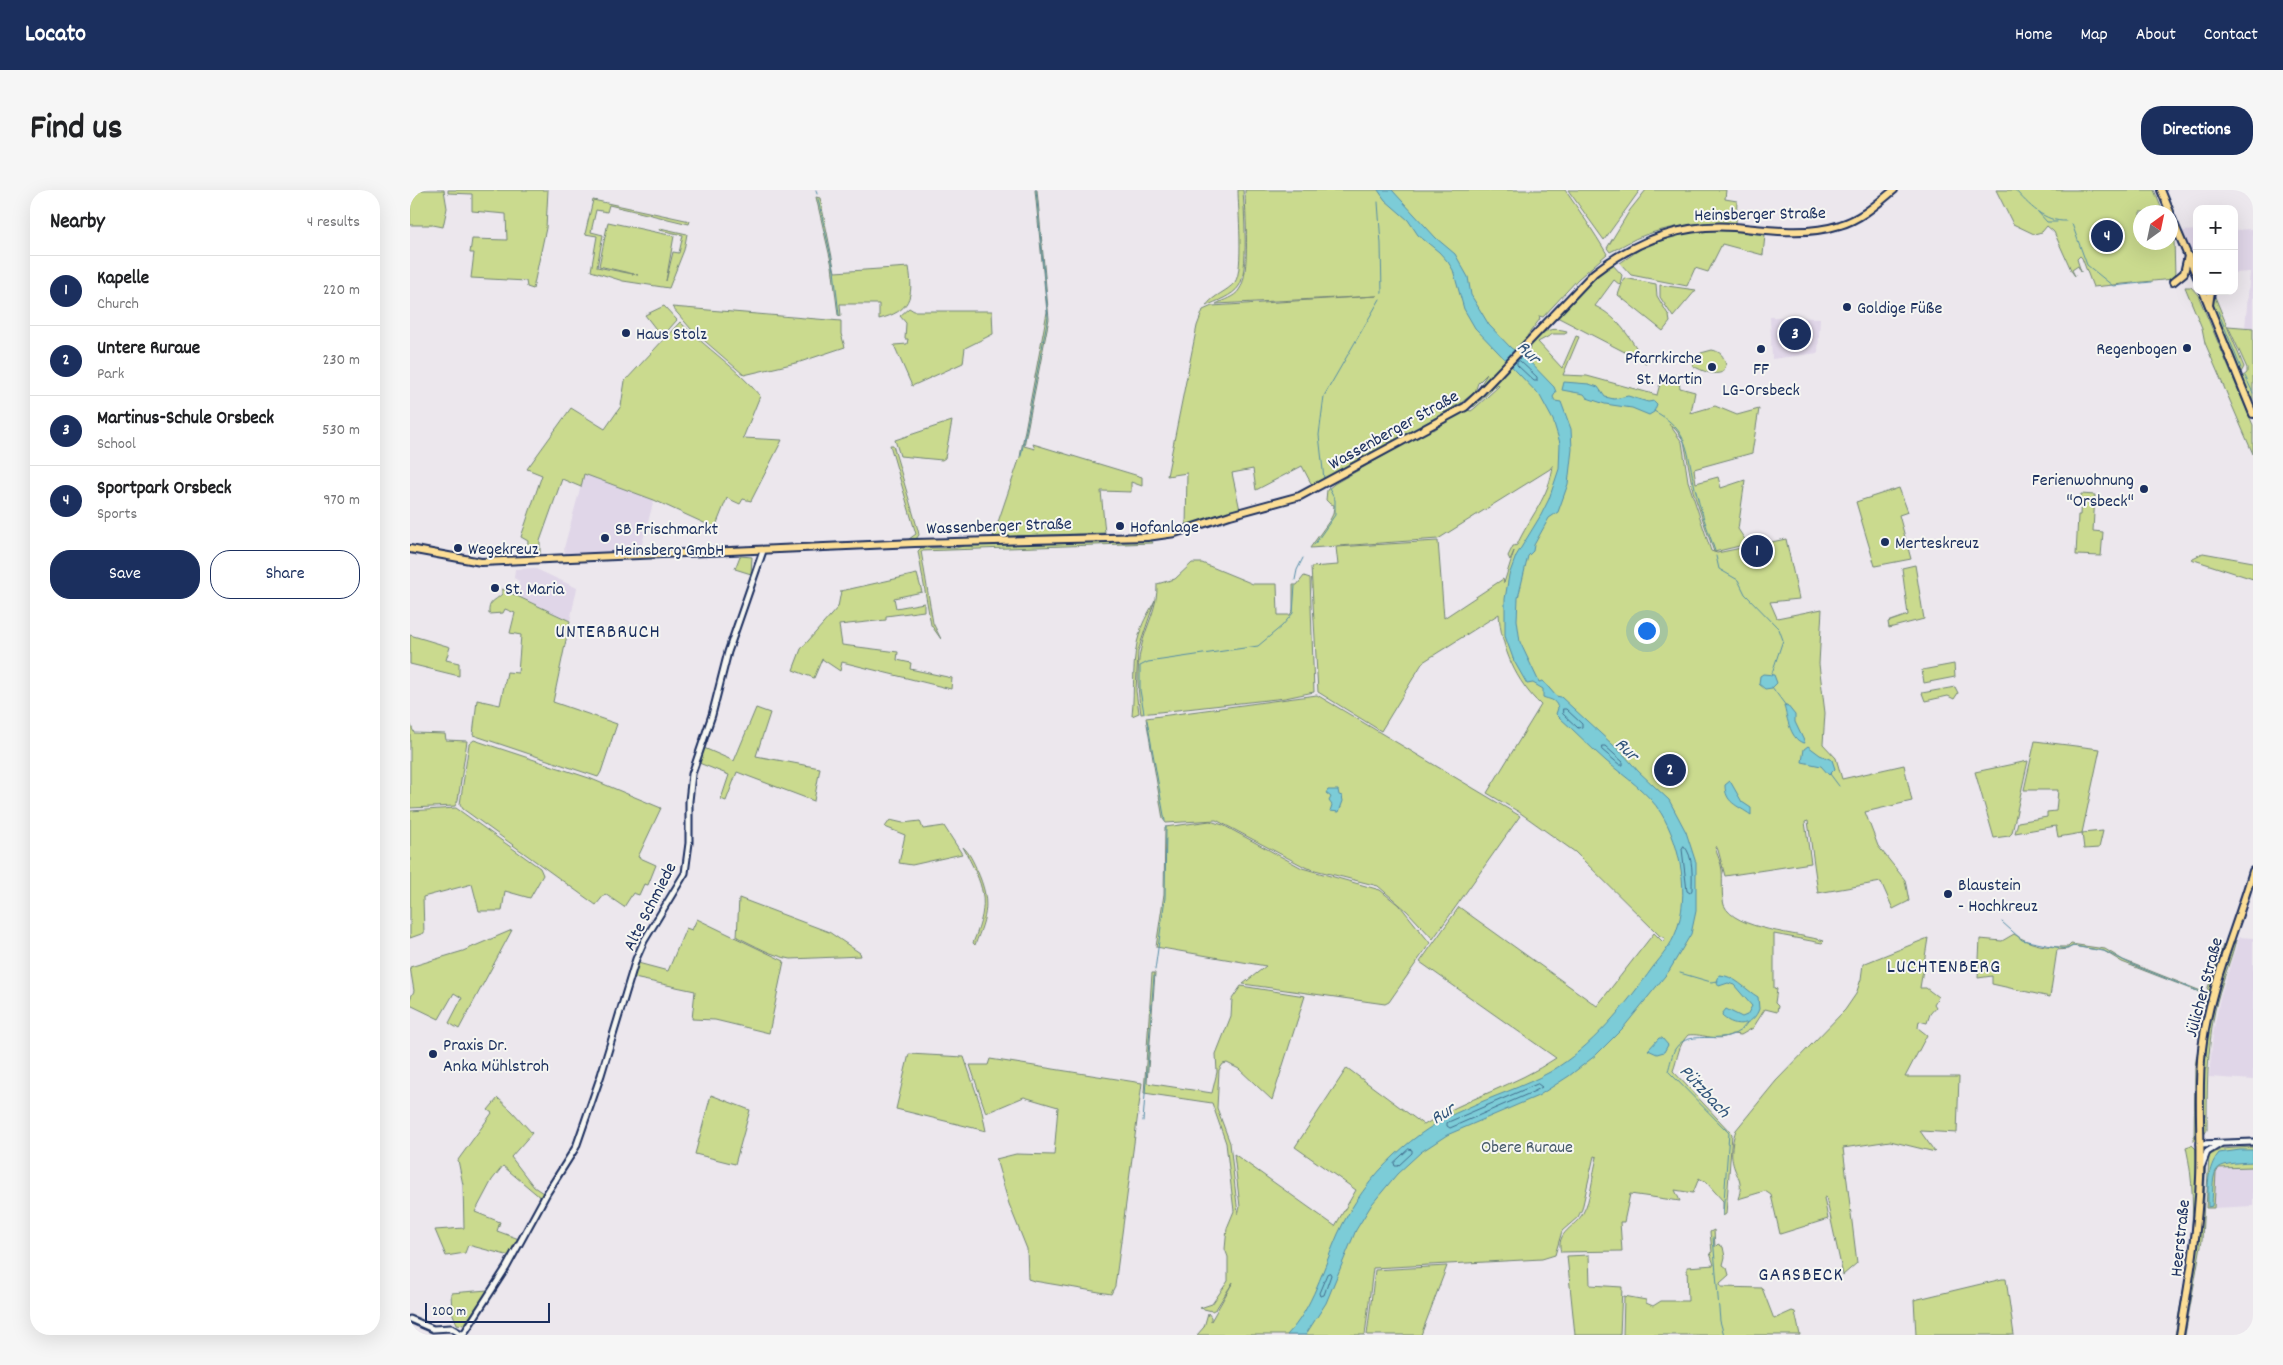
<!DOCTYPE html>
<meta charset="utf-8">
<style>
:root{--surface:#fff;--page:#f6f6f6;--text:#202124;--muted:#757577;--line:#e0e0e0;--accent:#1b2f5e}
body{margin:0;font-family:Dekko,sans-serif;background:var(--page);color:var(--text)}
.controls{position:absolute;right:15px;top:15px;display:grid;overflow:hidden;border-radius:10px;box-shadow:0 5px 20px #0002}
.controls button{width:45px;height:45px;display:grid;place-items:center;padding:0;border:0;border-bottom:1px solid var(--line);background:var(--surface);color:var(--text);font:25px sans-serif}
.compass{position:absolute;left:1723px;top:15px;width:45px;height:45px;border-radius:50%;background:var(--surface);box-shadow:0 5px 20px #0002;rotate:33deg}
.scale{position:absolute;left:15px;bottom:12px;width:125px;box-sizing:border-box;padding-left:5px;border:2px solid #1b2f5e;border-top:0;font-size:14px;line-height:18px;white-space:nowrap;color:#1b2f5e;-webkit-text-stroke:4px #f6f6f2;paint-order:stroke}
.you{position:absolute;left:1236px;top:440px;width:18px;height:18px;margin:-12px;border:4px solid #fff;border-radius:50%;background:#1a73e8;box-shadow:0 0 0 8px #1a73e833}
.badge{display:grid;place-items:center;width:32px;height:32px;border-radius:50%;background:var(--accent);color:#fff;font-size:16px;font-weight:700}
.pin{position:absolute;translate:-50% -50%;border:2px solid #fff;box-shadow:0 1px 5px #0006}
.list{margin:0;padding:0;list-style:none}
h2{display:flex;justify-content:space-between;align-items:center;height:65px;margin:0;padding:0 20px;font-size:21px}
h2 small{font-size:16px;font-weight:400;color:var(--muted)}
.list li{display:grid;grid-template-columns:32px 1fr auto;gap:15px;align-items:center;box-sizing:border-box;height:70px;padding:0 20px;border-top:1px solid var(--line)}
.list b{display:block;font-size:19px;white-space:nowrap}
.list p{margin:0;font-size:16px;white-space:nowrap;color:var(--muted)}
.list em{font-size:16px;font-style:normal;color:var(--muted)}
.actions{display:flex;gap:10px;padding:15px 20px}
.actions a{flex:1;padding:11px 0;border:1px solid var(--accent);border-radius:20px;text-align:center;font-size:18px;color:var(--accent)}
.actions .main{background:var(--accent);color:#fff}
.map{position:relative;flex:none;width:1843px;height:1145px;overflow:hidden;border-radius:20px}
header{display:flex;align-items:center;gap:30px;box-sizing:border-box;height:70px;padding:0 25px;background:var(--accent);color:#fff}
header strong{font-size:24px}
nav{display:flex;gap:28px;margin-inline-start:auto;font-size:18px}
.intro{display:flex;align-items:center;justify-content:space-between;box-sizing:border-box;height:120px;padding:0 30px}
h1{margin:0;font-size:35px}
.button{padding:12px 22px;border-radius:20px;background:var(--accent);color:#fff;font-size:18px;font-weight:700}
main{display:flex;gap:30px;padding:0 30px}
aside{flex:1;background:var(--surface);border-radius:20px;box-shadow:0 5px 20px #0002}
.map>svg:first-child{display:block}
</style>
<header>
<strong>Locato</strong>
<nav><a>Home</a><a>Map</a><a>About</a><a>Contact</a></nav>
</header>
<div class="intro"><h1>Find us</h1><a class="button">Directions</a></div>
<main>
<aside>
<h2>Nearby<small>4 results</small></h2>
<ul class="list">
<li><span class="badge">1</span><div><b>Kapelle</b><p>Church</p></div><em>220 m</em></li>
<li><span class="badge">2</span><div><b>Untere Ruraue</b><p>Park</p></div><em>230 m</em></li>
<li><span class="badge">3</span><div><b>Martinus-Schule Orsbeck</b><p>School</p></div><em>530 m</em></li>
<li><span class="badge">4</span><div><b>Sportpark Orsbeck</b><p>Sports</p></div><em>970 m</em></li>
</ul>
<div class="actions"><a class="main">Save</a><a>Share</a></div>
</aside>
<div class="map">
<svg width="1843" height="1145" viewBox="0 0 1843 1145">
<rect width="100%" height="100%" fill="#ece7ed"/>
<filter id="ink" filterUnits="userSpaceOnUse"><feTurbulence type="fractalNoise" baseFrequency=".02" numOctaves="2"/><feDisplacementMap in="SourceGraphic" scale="10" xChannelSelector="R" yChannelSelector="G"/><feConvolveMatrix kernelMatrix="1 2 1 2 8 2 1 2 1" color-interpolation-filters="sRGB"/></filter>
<g filter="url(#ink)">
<g fill="#e0d6e8">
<polygon points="1843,39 1843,138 1835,138 1840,82 1824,83 1824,40"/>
<polygon points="1787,40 1787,76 1772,41"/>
<polygon points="1360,127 1410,128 1408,163 1362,169"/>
<polygon points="174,284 244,310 230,361 155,364 154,358"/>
<polygon points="124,378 167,398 160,431 108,406 109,391 104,388 105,379"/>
<polygon points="1829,747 1843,748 1843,890 1799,887 1803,844 1810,807"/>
<polygon points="1843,977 1843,1016 1804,1018 1805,983 1809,979"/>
</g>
<g fill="#cada8e" stroke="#728476">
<polygon points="0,0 34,0 37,18 33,37 23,35 0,35"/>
<polygon points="38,0 138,0 136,38 123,99 117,97 116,91 61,88 64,63 60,63 62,49 97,50 96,24 62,21 62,4 38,3"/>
<polygon points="625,0 627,0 639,129 614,256 625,259 623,254 732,287 732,296 721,292 721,302 691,301 695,343 583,347 610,267 637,122"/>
<path d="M828,0H833C834,19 839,82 829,96C823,106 806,111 796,116C803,105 817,102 825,92C834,80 828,17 828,0Z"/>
<path d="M835,0H1155C1169,20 1184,42 1197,64L1168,89L1133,127L1129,126L1130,129L1117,146L1123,151C1133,140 1142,137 1157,141L1155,144H1143L1128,152L1152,178L1166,146L1169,147L1153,185L1177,186L1247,205L1252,186L1268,185L1270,198L1285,202L1281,223L1305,216L1327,225L1349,219L1342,263L1284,279L1286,293L1308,287L1311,298L1335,290L1328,339L1338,354L1304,362L1283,301L1274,251L1266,240L1259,234L1272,252L1278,291L1301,361L1307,363L1341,356L1343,366L1354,365L1352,354L1376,349L1389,409L1360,412L1367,428L1412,419L1409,474L1415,523L1413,554L1426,568L1432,589L1494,575L1502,611L1455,622L1468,656L1495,690L1499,711L1483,719L1471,692L1408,703L1398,631L1395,632L1401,673L1315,686L1308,660L1306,656L1305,657C1307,665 1311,672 1312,680C1313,691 1311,704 1314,715C1324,740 1390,743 1414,751L1412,753L1364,744V798L1367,799L1365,813L1368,816L1367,822L1355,819L1343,838L1331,845L1322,844C1307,853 1294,843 1278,845C1268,855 1268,868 1263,881L1322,944L1316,1024L1313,1026V1011L1297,993L1289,988L1283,1003L1265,1000L1270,1011L1220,1004L1214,1032H1210L1212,1061L1151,1062C1145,1042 1166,1037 1173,1023C1181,1009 1182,988 1186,972L1187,967L1184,966L1172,1019L1168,1027L1152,1041L1145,1065L1132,1069L963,1078L955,1145H787L794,1137L798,1123L801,1127V1131L823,1092L806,1119L802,1121L790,1118L802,1114L818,1091V1067L815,1059L817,1038L824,1021L816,953L802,913L734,903L742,783H745L737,893L802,903L807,882L806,864L821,826L822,809L831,796L895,806L862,910L829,879L817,873L813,874L809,880L807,918L820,953L828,1024L830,1017L824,964L925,1036L946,1000L885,957L937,878L1014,935C1056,908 1105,896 1146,868L1010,772L1049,717L1187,816L1244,743L1253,752L1255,748L1250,746L1165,662L1109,622L1077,603L1131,515C1106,492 1091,457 1089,424L1013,472L971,541L908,502L901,377L928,375L926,357L1028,351L1034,428L1093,389L1094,393L1104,361L1100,370L1098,366L1103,356L1107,355C1119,328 1140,306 1143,275L1140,279L1028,349L900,358L920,330L923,324L924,315L920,314L916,310L917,300L924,294L1021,239L1024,240L1054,219L1061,221L1065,218L1089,196L1088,194L1065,216L1058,218L1084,191L1079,187L1068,199L1077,184L1068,193L1065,202L1051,213L907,296L903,297L892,276L846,300L843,279L822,283L830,320L776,338L777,283L757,286L787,136L793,120L802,116L967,106L806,114C813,110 825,107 829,100C841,85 835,21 835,0Z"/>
<polygon points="1158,0 1230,0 1194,50"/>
<path d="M1236,0H1316L1315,9L1327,11L1326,35C1296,32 1263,35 1235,45C1222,49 1212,57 1200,62L1197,58L1220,20Z"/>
<polygon points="1586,0 1744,0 1753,22 1730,22 1730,52 1760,52 1761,42 1764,50 1765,86 1763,89 1683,97 1672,68 1670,66 1667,69 1671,82 1668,76 1662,80 1665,86 1662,82 1644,42 1637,36 1632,42 1624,44 1603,34"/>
<path d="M406,7L410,8L425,82L499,77C504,108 500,121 469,129V114H430L431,126L428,125L422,76Z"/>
<polygon points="183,10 280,31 279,34 199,15 197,22 186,20 181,42 193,45 187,77 228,85 189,76 198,32 264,46 256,91 263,62 269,63 273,45 249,40 250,38 277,44 274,60 259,98 213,91 181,81 187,46 175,44"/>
<polygon points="1309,39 1355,45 1353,65 1312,54 1298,82 1285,78 1277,96 1221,85 1210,73 1242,51 1278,42"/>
<path d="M1201,73L1212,85L1210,95L1204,90L1185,116C1210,128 1221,150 1236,173L1147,127L1148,124L1187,83Z"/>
<polygon points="1214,88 1246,94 1247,106 1259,126 1260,132 1253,141 1208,105"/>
<polygon points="1250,95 1286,100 1263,127 1250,107"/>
<polygon points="1775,97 1781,97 1788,105 1843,235 1843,264 1795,153 1792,138"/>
<polygon points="1803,102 1834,177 1829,186 1804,124"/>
<polygon points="254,116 267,130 252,147 235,125"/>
<polygon points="262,117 431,131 431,144 435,157 390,172 334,185 281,139"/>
<polygon points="499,118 504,121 582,121 583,144 555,158 553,173 502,196 484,155 497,154 498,149 495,149 496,133 490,126"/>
<path d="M270,132C296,158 327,178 350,206L333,248L372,250L341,311L333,309L330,314L317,308L305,338L244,310L174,284L171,297L152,289L130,351V365H117L118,351L111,347L132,285L117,279L161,218L195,239L211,216L215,191Z"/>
<polygon points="1818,136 1843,138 1843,212 1832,187 1837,183 1837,178"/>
<path d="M1302,160C1311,162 1313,165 1316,175L1313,182C1303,186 1293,181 1283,176V174L1291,163Z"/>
<polygon points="542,231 535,268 532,270 490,266 485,250"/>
<polygon points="480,255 483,255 508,340 509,345 506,349 499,349 506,344"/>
<polygon points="1489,298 1498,322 1489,325 1501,369 1465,376 1446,312"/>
<polygon points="1671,304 1685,305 1683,341 1693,342 1691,366 1666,365 1668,325 1670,325"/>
<polygon points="741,350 743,353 511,361 523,433 531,449 521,435 508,361 511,358 546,358 557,355"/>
<polygon points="1793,363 1843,372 1843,389 1781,369"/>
<polygon points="330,366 342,367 341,384 325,379"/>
<path d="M782,373H792L843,394H867L868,425H880L883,420V395H887L894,386L900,388L904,502L875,508L731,524C728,502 726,480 731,458C736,435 748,418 747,394L765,389Z"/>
<polygon points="1505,375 1514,429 1479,438 1478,432 1498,425 1492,378"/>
<polygon points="507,384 512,402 484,408 486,418 514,413 514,421 476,426 476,430 429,435 432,455 488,462 487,470 501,473 500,479 542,488 541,499 432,472 430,481 412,469 404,488 383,480 391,459 428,417 431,401"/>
<path d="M92,399L160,431L143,512L207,534L191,582L188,587L63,545L67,510L90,515L97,482L108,483L111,445L100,443L105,423L95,419L93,423L79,424C78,411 84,412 92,404Z"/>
<path d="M745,410L728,461L726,501L729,523L722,526C725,499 721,469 730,442C733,430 740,421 745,410Z"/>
<polygon points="0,445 40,457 36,470 49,473 49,486 0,474"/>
<polygon points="1544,474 1545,487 1514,493 1512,480"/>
<polygon points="1545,497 1548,503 1544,509 1538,506 1515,511 1512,503"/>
<polygon points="907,505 1110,626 1023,749 997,721 968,696 897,678 806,630 756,633 753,629 736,528"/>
<polygon points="346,518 360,523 346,566 410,578 404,611 327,582 316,611 311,609 319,585 289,573 294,558 324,571"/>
<polygon points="0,533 4,543 35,544 36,550 57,551 48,610 45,616 0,618"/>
<polygon points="64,550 179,588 251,618 228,667 246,675 238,695 234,694 229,705 223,703 214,717 195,704 186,715 53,619 50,614 59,554"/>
<polygon points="1625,551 1690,559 1672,643 1693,641 1689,658 1674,659 1672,643 1648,647 1646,636 1605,643 1608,632 1637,627 1637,622 1646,621 1648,600 1614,600"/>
<polygon points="1618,571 1602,643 1599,646 1584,648 1565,582"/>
<polygon points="46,618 130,678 133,685 120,708 95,701 92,721 69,721 62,694 13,707 14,743 0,748 0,621"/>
<polygon points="480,630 493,633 510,631 513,639 534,636 552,664 502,675 489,673 495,645 475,637"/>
<polygon points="800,631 813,635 892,678 970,700 991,717 1020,753 979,812 975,814 833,794 856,776 746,757 754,704 755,637"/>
<path d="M553,657C559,662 564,673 567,680C581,712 577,725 565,755L563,753C581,710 574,697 553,657Z"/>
<path d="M329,708L419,742L450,763L451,766L381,769C362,766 344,755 327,747Z"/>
<polygon points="287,729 374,771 359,843 305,830 282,829 285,801 224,788 228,773 258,781 276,738 282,740"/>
<polygon points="102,740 49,839 39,833 52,808 44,803 29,829 0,815 0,809 4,801 0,777 53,761"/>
<path d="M1604,744C1622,756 1636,757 1658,757L1661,754L1695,759L1713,770L1796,803L1813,755L1816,757L1803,795L1788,888L1786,949L1784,951L1785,876L1797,805L1712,772L1694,761L1662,756L1658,759L1647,760L1640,807L1582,794V786L1568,788L1570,749L1592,751Z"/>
<path d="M1518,748L1510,798H1516L1528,807L1524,814L1526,817L1520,824L1517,833L1509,831L1508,838L1517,845L1495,887H1549L1547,943L1510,941L1525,962L1480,951L1433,958L1447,1073L1433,1085L1416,1007L1414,1008L1418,1029L1370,1044L1361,1005L1355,1001L1328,1009C1335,989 1324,986 1322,968C1321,960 1323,948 1326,940L1366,891L1435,820L1446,804L1451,789L1453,774Z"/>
<path d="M1826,750C1820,774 1810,796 1805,820C1797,860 1797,900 1797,940L1794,945L1793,872L1795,854L1805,805L1819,763Z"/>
<polygon points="499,864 554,867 571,917 576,941 486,919"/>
<polygon points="580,869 732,893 705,1096 701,1104 624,1091 618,1089 617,1059 599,1014 586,969 606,964 644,965 648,917 614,907 576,923 560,875 578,875"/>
<polygon points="301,905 340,920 325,974 285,964"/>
<polygon points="88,908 102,921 122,943 101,967 124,997 133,1003 131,1008 93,976 82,990 65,1022 90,1032 87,1041 109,1049 100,1066 58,1055 55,1063 36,1066 25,1040 54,1038 53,995 48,970 82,923 78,920"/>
<path d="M1782,955L1786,959L1787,1027L1767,1145H1765C1777,1079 1791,1024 1776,957Z"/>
<polygon points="1843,957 1843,977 1809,978 1806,983 1804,1018 1796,1018 1799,966 1811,959"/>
<polygon points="1796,968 1792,1050 1775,1145 1773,1145 1786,1071 1793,987"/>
<polygon points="1304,1040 1305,1057 1308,1054 1313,1057 1315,1067 1313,1075 1317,1078 1319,1085 1310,1093 1311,1097 1352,1098 1364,1129 1382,1121 1385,1122 1390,1145 1213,1145 1214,1106 1236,1110 1236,1113 1243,1116 1251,1111 1278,1111 1277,1077 1304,1075 1300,1063 1302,1062 1300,1042"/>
<polygon points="1179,1065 1180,1095 1212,1097 1210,1145 1165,1145 1157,1066"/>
<polygon points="1037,1076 1011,1145 957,1145 965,1080"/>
<polygon points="1592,1089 1596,1089 1604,1145 1506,1145 1504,1110"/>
<polygon points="78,1100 56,1132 54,1135 47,1134 42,1122 41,1103"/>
</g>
<g fill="#7cccd7" stroke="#558da7">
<path d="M968,0H982L1026,48L1045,64L1058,87L1061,105L1079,135L1101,158L1116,168L1144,197L1146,202L1143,207L1145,211L1151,212L1161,239L1162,259L1158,294L1148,322L1139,328L1124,355L1123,361L1118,366L1108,408L1107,430L1110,452L1129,492L1133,491L1146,506L1151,507L1215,566L1228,581L1259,610L1276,642L1286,673V721L1281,744L1259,781L1213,838L1186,865L1159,886L1128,906L1037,945L1011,962L987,984L962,1014L946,1040L916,1113L898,1141L896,1145H877C903,1118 913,1078 928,1044C941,1015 962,986 985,965C1005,946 1029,930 1055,919C1083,906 1113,897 1140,882C1182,857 1215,816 1243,777C1252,766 1261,755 1266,742C1280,705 1271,656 1251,623C1238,602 1215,587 1196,571C1180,557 1166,542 1150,528L1146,524L1148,518C1145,508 1139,510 1133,507V499L1123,493L1117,494L1104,471L1095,446V409L1099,385L1106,366L1131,325L1139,309L1149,279L1150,253L1143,230L1130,206L1065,138L1054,119L1043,80L1038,72L1029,62L1008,45L998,30L975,10Z"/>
<polygon points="1154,192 1179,194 1188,197 1195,207 1204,209 1218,206 1238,212 1244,211 1247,214 1244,222 1239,225 1222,218 1195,214 1177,208 1174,204 1152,200"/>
<polygon points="1353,484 1364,485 1367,493 1362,498 1355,499 1349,494 1350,486"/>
<path d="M1374,515H1377L1385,525V532L1395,553C1381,552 1377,528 1374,515Z"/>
<polygon points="1398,556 1410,565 1422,570 1425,579 1419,585 1411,576 1392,572 1394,559"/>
<path d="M1320,591L1332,612L1341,618V625C1327,615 1315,613 1315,595Z"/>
<polygon points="918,600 928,600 929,605 932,606 933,611 929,622 920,621 922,615 919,611 921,607 916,603"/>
<path d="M1309,785C1324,785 1336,800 1348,807L1349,819C1343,836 1326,838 1313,827L1312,824L1316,819L1332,827L1337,825L1342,816L1324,795L1318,793L1309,796L1307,792Z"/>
<polygon points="1249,848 1252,848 1258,855 1254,862 1247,864 1238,860"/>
<path d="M1830,960H1843V972C1800,974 1804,975 1802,1016L1798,1017C1798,998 1796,979 1809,963Z"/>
</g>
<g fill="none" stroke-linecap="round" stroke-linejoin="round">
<g stroke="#426e8e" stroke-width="1">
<polygon points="1110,171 1127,187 1127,191 1124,191 1107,175 1107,172"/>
<polygon points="1153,519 1156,519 1172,534 1172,537 1168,538 1153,524"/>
<polygon points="1192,556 1195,556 1213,572 1213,575 1210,575 1192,560"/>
<path d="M1274,656C1284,666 1282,687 1282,700L1280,703L1277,701L1272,659Z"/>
<polygon points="1128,894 1132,897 1125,901 1040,938 1037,936 1037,933"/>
<polygon points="999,959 1002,960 1002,963 988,976 985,976 984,973"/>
<polygon points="920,1083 921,1085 914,1105 910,1106 909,1103 917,1084"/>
</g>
<g stroke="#558da7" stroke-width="1">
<polyline points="406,0 407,4"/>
<path d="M1605,0C1619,15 1634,32 1656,31"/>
<polyline points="408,9 424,80 429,125"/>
<polyline points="968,12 971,54 972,103"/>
<polyline points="1628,22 1637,32 1647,32"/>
<polyline points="1662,34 1677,75 1703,96 1741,92"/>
<polyline points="1808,121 1831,178"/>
<polyline points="1835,186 1843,203"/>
<path d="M1244,221C1280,240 1277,263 1285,298C1290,319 1298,340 1305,361"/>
<polyline points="611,266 638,127 626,0"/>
<polyline points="914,289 909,245 914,206 970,109"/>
<polyline points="904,355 925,325 925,310 917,295"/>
<polyline points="1306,366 1309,379 1328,390 1335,404 1369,439 1373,450 1361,486"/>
<polyline points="885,390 887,380 893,368"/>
<polyline points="1362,497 1376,516"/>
<polyline points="734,523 730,500 730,476 738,472 848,456 872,436 883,423 885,396"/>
<polyline points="737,530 755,631"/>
<polyline points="1420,584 1429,596"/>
<polyline points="1592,732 1612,750 1656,759 1664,756 1694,761 1723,775 1798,805"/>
<polyline points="745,780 755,708 756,637"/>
<polyline points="1270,783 1301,792 1308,791"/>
<polyline points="733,931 744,786"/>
<path d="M1313,1025L1319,943L1258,881C1260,875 1262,864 1265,859C1280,835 1319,861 1337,833"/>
<polyline points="1303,1047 1310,1131 1314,1145"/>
</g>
<g stroke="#1b2f5e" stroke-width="9">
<g id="minor">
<polyline points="1790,954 1843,952"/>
<polyline points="1792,975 1797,962 1810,954"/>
<polyline points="0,1129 23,1139 41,1138 53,1145"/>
<polyline points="53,1145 96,1078 137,1003 166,957 191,885 226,769 234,751 275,683 279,653 279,611 282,584 302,525 318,462 353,361"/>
</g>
</g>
<g stroke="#1b2f5e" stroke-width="10">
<g id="major">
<polyline points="1751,0 1760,22"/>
<polyline points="1760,24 1787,87"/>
<polyline points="1763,92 1774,83 1778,66"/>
<polyline points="1793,101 1843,224"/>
<polyline points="1799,115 1801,101"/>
<path d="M0,359L71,372L505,353L737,347L765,343L820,325L890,306L1055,217L1068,205L1184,83C1225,51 1272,33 1324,37C1359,40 1396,46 1430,35C1451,29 1467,14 1484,0"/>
<path d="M1770,1145C1779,1092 1788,1041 1790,988C1792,945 1787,902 1792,859C1799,798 1826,740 1843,681"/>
</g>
</g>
<use href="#minor" stroke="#f6f6f2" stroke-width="5"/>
<use href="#major" stroke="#fcde96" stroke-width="6"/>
</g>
</g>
<g fill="#1b2f5e" stroke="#f6f6f2" stroke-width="2">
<circle cx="1437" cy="117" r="5"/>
<circle cx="216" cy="143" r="5"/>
<circle cx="1777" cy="158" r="5"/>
<circle cx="1351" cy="159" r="5"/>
<circle cx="1302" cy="177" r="5"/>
<circle cx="1734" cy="299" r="5"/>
<circle cx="710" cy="336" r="5"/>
<circle cx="195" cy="348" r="5"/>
<circle cx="1475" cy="352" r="5"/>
<circle cx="48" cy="358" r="5"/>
<circle cx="85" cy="398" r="5"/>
<circle cx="1538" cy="704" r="5"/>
<circle cx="23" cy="864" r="5"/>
</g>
<g text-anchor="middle" stroke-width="4" stroke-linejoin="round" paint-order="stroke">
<g font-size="18" fill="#1b2f5e" stroke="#f6f6f2">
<text transform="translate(1350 23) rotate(-1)" y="6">Heinsberger Straße</text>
<text transform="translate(983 239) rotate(-29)" y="6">Wassenberger Straße</text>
<text transform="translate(589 335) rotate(-2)" y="6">Wassenberger Straße</text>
<text transform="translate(239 716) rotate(-63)" y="6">Alte Schmiede</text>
<text transform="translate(1793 797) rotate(-75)" y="6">Jülicher Straße</text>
<text transform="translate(1769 1048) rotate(-84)" y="6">Heerstraße</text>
</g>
<g font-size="18" fill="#1b2f5e" stroke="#f6f6f2" text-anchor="start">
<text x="1447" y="123">Goldige Füße</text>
<text x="226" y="149">Haus Stolz</text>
<text x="1767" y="164" text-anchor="end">Regenbogen</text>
<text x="1292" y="173" text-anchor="end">Pfarrkirche<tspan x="1292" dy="21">St. Martin</tspan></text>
<text x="1351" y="184" text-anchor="middle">FF<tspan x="1351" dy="21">LG-Orsbeck</tspan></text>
<text x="1724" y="295" text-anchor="end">Ferienwohnung<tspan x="1724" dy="21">"Orsbeck"</tspan></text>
<text x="720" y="342">Hofanlage</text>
<text x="205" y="344">SB Frischmarkt<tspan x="205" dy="21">Heinsberg GmbH</tspan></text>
<text x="1485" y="358">Merteskreuz</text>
<text x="58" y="364">Wegekreuz</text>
<text x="95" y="404">St. Maria</text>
<text x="1548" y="700">Blaustein<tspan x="1548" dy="21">- Hochkreuz</tspan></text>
<text x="33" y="860">Praxis Dr.<tspan x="33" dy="21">Anka Mühlstroh</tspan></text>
</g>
<g font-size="18" fill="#475a6a" stroke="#f6f6f2">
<text x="1117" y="962">Obere Ruraue</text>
</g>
<g font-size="19" font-style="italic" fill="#33567c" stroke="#f6f6f2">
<text transform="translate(1120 161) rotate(44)" y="7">Rur</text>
<text transform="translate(1218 558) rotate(44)" y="7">Rur</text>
<text transform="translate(1296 900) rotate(47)" y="7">Pützbach</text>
<text transform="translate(1032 922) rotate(-32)" y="7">Rur</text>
</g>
<g font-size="20" letter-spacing="1" fill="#1b2f5e" stroke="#f6f6f2">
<text x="198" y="447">UNTERBRUCH</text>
<text x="1534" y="782">LUCHTENBERG</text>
<text x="1391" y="1090">GARSBECK</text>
</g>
</g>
</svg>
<div class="controls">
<button>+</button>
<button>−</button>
</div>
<svg class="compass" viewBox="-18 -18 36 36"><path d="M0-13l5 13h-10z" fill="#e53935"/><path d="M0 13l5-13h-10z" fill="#757577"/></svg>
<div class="scale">200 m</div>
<div class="you"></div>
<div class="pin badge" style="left:1347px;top:361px">1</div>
<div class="pin badge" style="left:1260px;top:580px">2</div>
<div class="pin badge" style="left:1385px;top:144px">3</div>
<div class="pin badge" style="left:1697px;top:46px">4</div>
</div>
</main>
